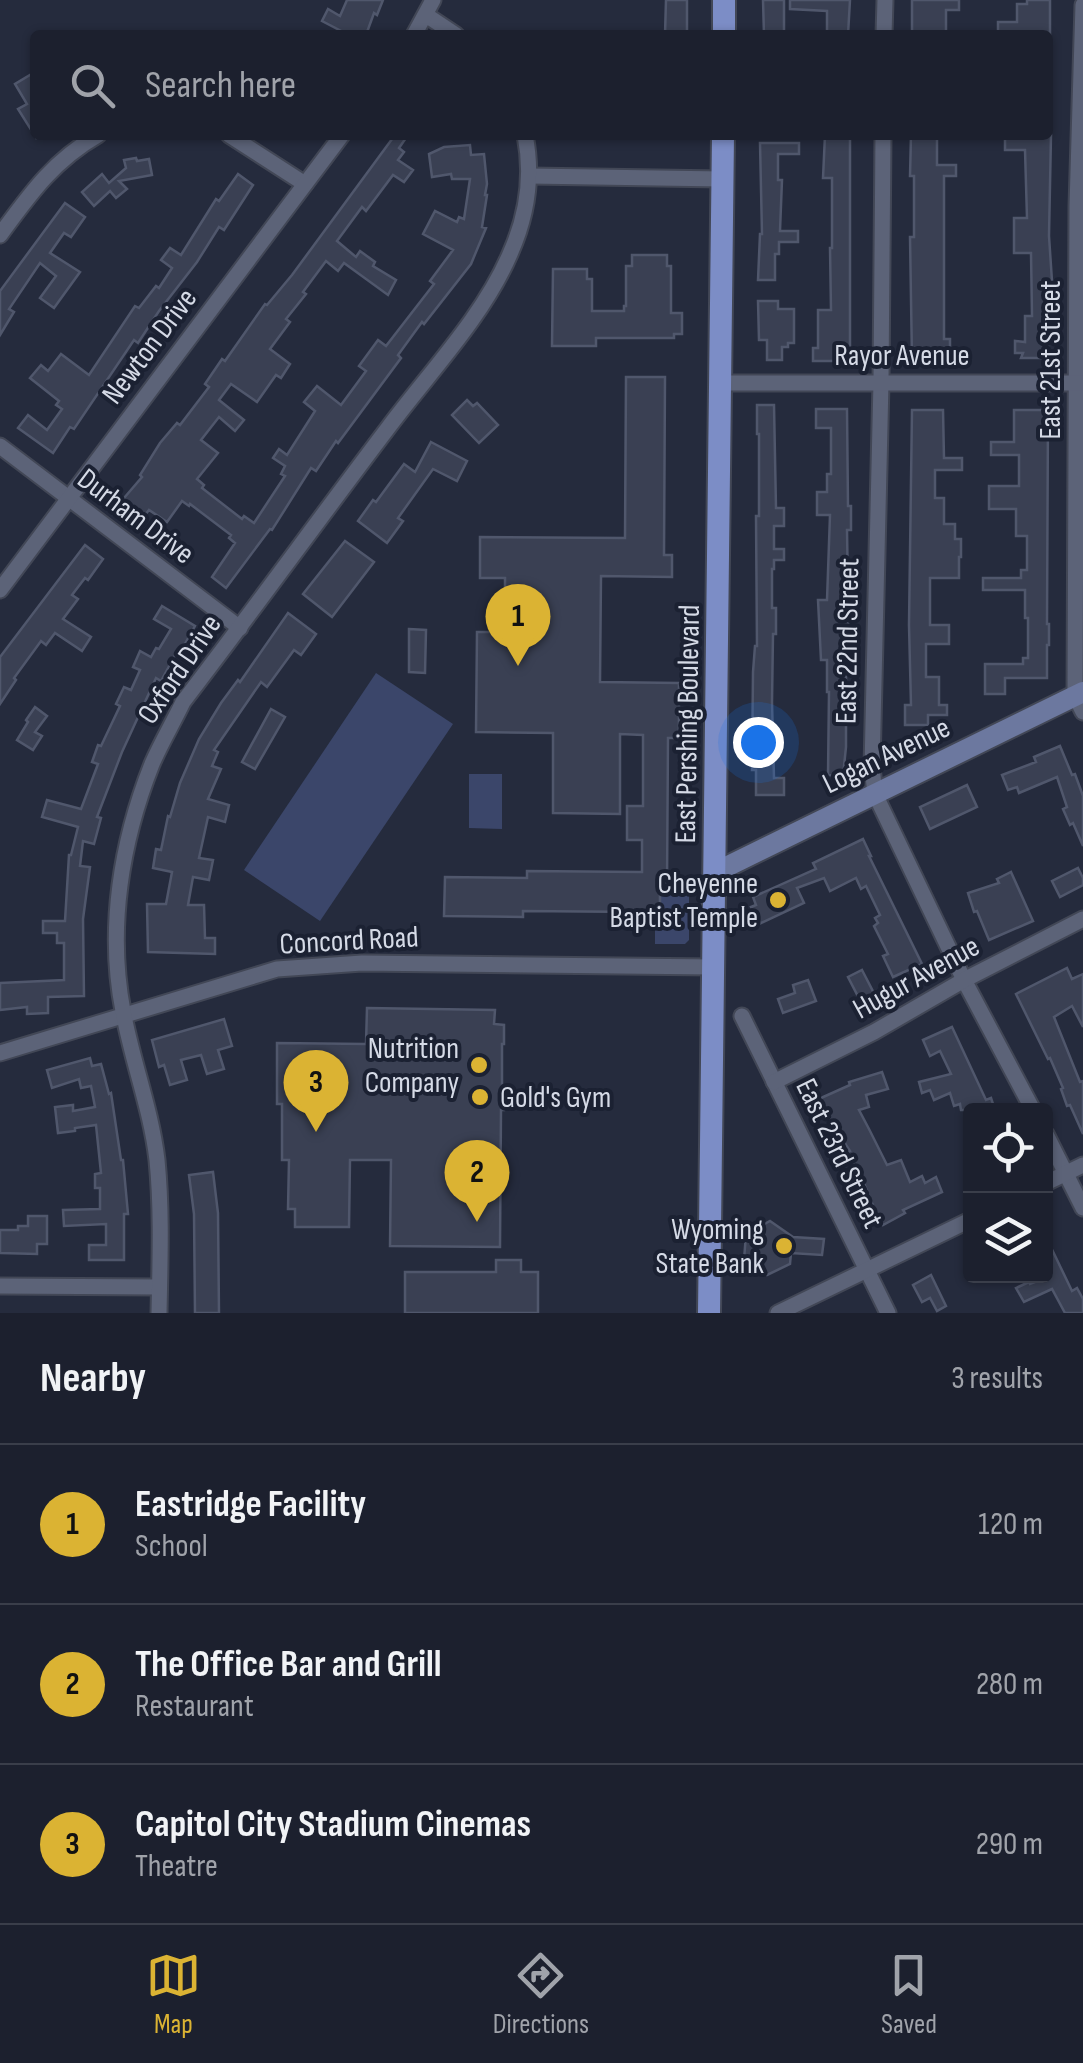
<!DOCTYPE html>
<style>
:root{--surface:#1c202e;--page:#292d3a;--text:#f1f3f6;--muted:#a0a3aa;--line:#3a3e4a;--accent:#dbb333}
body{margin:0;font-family:"Sofia Sans Condensed",sans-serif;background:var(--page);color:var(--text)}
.controls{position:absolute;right:30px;bottom:30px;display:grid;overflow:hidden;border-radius:10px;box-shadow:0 2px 8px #0004}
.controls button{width:90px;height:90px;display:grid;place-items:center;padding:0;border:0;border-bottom:2px solid var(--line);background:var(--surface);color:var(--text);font:50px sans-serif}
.you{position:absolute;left:758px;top:742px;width:35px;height:35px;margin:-25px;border:8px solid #fff;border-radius:50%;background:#1a73e8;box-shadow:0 0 0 15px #1a73e833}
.badge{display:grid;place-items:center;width:65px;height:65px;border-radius:50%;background:var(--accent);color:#111;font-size:32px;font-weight:700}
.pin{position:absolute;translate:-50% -82px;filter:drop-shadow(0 2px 5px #0008)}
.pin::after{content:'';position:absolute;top:52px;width:35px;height:30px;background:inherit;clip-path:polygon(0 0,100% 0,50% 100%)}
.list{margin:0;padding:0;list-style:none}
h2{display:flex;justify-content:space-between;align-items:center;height:130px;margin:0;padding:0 40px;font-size:42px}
h2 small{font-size:32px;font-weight:400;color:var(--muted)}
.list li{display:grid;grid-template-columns:65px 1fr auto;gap:30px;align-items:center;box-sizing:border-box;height:160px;padding:0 40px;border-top:2px solid var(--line)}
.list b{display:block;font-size:38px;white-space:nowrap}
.list p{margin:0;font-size:32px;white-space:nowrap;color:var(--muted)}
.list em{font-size:32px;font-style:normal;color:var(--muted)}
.icon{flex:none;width:55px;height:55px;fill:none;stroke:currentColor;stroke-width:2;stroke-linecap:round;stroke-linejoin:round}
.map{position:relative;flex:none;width:1083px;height:1313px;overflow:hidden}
.search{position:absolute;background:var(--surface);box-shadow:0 2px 8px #0004;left:30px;right:30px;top:30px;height:110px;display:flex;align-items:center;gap:25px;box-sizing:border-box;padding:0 35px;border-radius:10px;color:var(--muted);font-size:38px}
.sheet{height:610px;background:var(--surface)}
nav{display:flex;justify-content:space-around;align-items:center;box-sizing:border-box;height:140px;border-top:2px solid var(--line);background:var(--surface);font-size:28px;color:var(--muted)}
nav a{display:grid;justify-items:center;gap:5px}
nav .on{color:var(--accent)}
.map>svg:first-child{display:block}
</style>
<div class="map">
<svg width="1083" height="1313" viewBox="0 0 1083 1313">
<rect width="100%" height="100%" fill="#252b3d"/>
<g fill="#3b466a">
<polygon points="376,673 453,724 320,921 244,870"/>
<polygon points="469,774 502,774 502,829 469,828"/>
<polygon points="660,894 689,894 689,940 685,944 655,944 655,923 660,922"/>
</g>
<g fill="#3a4053" stroke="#50576c" stroke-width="2.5">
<polygon points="347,0 383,0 377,15 374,13 366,35 349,35 322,21 328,9 340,16"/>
<polygon points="666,0 687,0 687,35 665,35"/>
<polygon points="763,0 784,0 784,35 764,35"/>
<polygon points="790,0 850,0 848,35 827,35 827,11 790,9"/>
<polygon points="912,0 959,0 959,10 946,10 946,35 912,35"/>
<polygon points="1027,0 1050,0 1050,35 998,35 998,22 1017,22 1017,4 1027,4"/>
<polygon points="35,72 35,136 18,109 27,104 15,84"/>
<polygon points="395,135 408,135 399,148 404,152 398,160 413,170 404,182 393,175 366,211 362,207 337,241 356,257 360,251 375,262 373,266 396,280 388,295 344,263 338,271 326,261 303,292 306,294 286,319 290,322 270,349 290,364 281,378 276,375 257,402 231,384 219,400 244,420 235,431 219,417 201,440 218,453 197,479 204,485 202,488 242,519 244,516 254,523 285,476 281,474 285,466 273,458 279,449 287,455 315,411 304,402 317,386 341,405 366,371 359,366 378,340 386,346 434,284 430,281 453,250 423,234 435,211 457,222 459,217 464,219 470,179 452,179 451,174 432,177 429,154 444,147 470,145 471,155 484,154 487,184 485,195 487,195 482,227 486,228 471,264 424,324 422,322 398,355 401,358 338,443 336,441 316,471 311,468 272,530 270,529 226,588 212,577 235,543 229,538 231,535 190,504 189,506 182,501 167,522 149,510 145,515 139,510 133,518 118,505 142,477 140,475 160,443 177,423 180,425 209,387 205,384 222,359 225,361 265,304 267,305 292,275"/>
<polygon points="825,135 850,135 850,361 813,361 813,348 818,348 818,310 831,310 830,248 832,248 832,178 823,178"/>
<polygon points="911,135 937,135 937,165 956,165 956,176 944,176 944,339 950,339 950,360 912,360 910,237 914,237 914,176 910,176"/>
<polygon points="1005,135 1051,135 1049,236 1052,281 1049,281 1051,335 1048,335 1048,358 1021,358 1023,353 1015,353 1015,341 1025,342 1025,316 1032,316 1031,253 1014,253 1014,218 1027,218 1025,150 1005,150"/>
<polygon points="760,143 799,143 799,154 778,154 778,180 782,180 780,231 798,231 798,242 779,242 779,254 775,254 775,280 758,280 760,234 762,234"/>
<polygon points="136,158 137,161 149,159 152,175 119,181 127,189 116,198 110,191 94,206 82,192 102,174 109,183 126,168 124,160"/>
<polygon points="238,174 253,185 224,230 219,227 197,262 159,311 138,343 134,340 74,429 70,427 53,453 18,428 28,415 47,430 62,409 56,405 59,401 30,378 41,365 48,371 61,354 89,375 135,306 139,308 156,286 159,288 172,268 161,260 170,248 181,255 216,199 219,201"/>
<polygon points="65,203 85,217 71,237 64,233 50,253 80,272 54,308 40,298 56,276 40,263 9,309 14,312 0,335 0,291"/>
<polygon points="632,255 667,255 667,266 671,266 671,313 682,313 682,334 674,334 674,338 596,338 596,346 552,346 553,269 587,269 587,279 592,279 592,311 624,311 624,306 626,306 626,266 632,266"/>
<polygon points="758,301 778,301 778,309 794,309 794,343 788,343 788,347 782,347 782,360 767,360 767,340 759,340"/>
<polygon points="626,377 665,377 664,555 672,555 672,577 601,576 600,682 679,683 679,738 668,738 667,886 660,886 660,923 641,922 641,912 523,911 523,917 444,916 445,877 527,878 527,871 642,872 642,840 627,840 627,806 643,806 643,735 620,734 620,814 553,813 553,733 476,732 477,632 527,632 528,592 505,592 505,578 480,578 480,537 625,538"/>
<polygon points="467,400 473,406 477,403 498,425 479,443 452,415"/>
<polygon points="757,405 774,405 776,508 784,508 784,526 774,526 774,549 784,549 784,560 774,560 774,569 772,569 772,608 776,608 776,634 773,634 772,702 774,778 784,778 784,795 756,795 756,770 752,770 753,672 755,646 757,646 756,516 759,516 759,434 757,434"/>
<polygon points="816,409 847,409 848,506 851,506 851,530 847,530 849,652 846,652 846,747 843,776 828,775 829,692 827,692 827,660 821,660 818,600 827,600 830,515 817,515 817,492 827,492 827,474 831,474 831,428 816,428"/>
<polygon points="912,410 943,410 944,458 962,458 962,470 935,470 935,498 944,498 944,524 955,524 955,539 961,539 961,557 959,557 959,578 930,578 930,625 949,625 949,644 926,644 926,677 939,677 939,705 947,705 947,715 928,715 928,725 905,725 905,705 911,705 909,625"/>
<polygon points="1014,410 1048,410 1047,624 1049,624 1049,645 1047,645 1047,678 1005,678 1005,694 985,694 985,664 1023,664 1023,658 1028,658 1028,618 1025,618 1025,590 983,590 983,578 1021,578 1021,570 1027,570 1027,536 1016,536 1016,509 989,509 989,486 1019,486 1019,455 991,455 991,442 1014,442"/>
<polygon points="431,442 467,461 457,481 433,469 398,518 403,521 387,543 358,521 373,500 376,502 404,464 415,472"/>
<polygon points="345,541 374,562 332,617 303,594"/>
<polygon points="85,545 103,559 88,580 85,578 72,595 78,599 63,619 91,637 82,651 55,633 46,645 41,641 14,678 16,680 0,704 0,657"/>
<polygon points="162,606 195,626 182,649 179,648 161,681 156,678 122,752 97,817 101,818 94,844 83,841 80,866 90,867 83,919 84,996 48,997 48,1013 27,1014 27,1007 0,1010 0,983 64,980 64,943 57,943 57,933 43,933 43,921 65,921 69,855 71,855 78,827 42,817 47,800 81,809 98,764 92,762 98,745 101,746 120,706 116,704 124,687 131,690 140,670 133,667 140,651 151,657 156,648 159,649 171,629 154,619"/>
<polygon points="288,613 316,634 301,655 294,650 267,687 261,682 214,750 218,752 212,766 221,769 208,799 229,805 225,822 208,817 199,858 213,860 209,880 193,877 188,905 204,905 205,938 215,938 215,954 148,952 147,904 166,904 172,872 153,868 156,849 161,850 168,816 170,817 180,783 199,739 221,703 238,680 240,682"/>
<polygon points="409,629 426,630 425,673 409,672"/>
<polygon points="35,707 47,716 35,732 42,736 33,750 17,740 28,722 26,720"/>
<polygon points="271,709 285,717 255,769 242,762"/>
<polygon points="1060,746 1072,775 1075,774 1083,796 1083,846 1073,823 1070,825 1063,809 1067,807 1057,777 1019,793 1017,787 1008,790 1002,775 1036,762 1034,757"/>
<polygon points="967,785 977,807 930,829 920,807"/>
<polygon points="863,839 871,856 869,856 922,964 893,977 883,956 888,954 874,926 878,923 875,918 880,915 866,886 861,889 856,878 830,891 824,878 797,888 804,903 759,924 751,907 756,905 753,897 816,869 813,863"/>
<polygon points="1078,868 1083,878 1083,885 1060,897 1052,881"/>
<polygon points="1011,872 1033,921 989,940 977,911 974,912 968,893 999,883 997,879"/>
<polygon points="1067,968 1072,979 1083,974 1083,1027 1072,1006 1054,1017 1080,1082 1083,1081 1083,1134 1070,1105 1067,1106 1061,1089 1063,1088 1050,1058 1048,1059 1016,994"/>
<polygon points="862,970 878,1001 864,1008 848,977"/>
<polygon points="808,980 816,1001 783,1013 778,999 795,993 793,985"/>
<polygon points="367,1008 495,1010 494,1024 504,1025 504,1044 502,1044 502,1087 504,1087 504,1110 501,1110 500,1247 390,1246 391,1160 350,1160 349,1227 295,1227 295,1209 288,1209 289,1160 282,1160 282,1104 277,1104 277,1043 366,1044"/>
<polygon points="224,1019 232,1046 218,1050 224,1069 207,1074 201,1055 181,1060 187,1080 170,1085 164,1065 159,1067 152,1040"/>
<polygon points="952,1027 986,1100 991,1098 995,1110 961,1110 960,1104 954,1106 950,1093 934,1100 930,1090 922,1093 919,1082 951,1074 940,1051 930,1056 923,1040"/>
<polygon points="90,1058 92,1066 101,1064 109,1094 111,1093 121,1160 123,1160 128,1214 124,1214 124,1260 89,1260 89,1245 106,1245 106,1224 64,1226 63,1210 100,1209 100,1188 95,1188 95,1174 101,1173 96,1125 75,1128 75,1131 58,1133 55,1107 73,1105 73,1111 95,1107 91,1086 81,1088 79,1079 52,1088 47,1070"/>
<polygon points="882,1072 888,1089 866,1095 869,1107 859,1110 869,1129 887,1165 901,1160 910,1182 922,1176 925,1183 936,1177 942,1192 903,1210 905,1213 883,1225 871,1201 858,1168 856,1168 848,1152 850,1151 831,1122 821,1098 850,1085 849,1082"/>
<polygon points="213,1172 218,1213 219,1313 195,1313 194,1214 189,1175"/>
<polygon points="28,1216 47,1216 47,1244 37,1244 37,1254 0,1253 0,1230 18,1230 18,1226 28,1226"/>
<polygon points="770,1221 793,1237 824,1239 822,1255 791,1253 790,1264 767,1275 744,1260 746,1234"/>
<polygon points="1046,1237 1072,1291 1077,1288 1083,1299 1083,1313 1065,1313 1052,1289 1024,1302 1016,1288 1029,1282 1030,1284 1046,1278"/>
<polygon points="496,1260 521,1260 521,1272 538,1272 538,1313 405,1313 405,1272 496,1272"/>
<polygon points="931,1275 946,1306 937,1311 930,1298 922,1302 913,1285"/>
</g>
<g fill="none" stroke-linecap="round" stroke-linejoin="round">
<g stroke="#424756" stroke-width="19">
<g id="street">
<polyline points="1083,5 1077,206 1075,696 1083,712"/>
<polyline points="426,15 456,35"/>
<polyline points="414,35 433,0"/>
<polyline points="884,35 885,0"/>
<polyline points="229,135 305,184"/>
<polyline points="883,135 881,382 872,767 875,794 964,980 1033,1110"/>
<polyline points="530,176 722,179"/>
<path d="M0,235C30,194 53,161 98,135"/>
<polyline points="721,383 1083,383"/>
<polyline points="0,446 240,628"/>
<polyline points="0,590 342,135"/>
<polyline points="742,1016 888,1313"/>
<polyline points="0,1053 277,969 362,963 713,967"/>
<polyline points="774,1082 874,1032 964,980 1083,919"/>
<polyline points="1046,1134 1083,1208"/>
<polyline points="1046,1183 1083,1165"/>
<polyline points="0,1286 159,1287"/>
<path d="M159,1313C160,1262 162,1211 157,1160C151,1109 132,1061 123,1011C107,929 121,842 152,764C161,743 173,723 183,702C252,612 319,519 388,428C429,373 483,317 510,254C527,216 533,175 525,135"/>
<polyline points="778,1313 970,1220"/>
</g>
</g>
<g stroke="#424756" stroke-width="24">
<polyline id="secondary" points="716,872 1083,692"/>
</g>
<g stroke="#424756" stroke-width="26">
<g id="primary">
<polyline points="724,35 724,0"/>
<polyline points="709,1313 723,135"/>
</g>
</g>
<use href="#street" stroke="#5c6378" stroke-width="15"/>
<use href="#secondary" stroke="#6c789f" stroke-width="20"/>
<use href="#primary" stroke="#7c8dc6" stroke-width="22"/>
</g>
<g fill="#dbb333" stroke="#1b2132" stroke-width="4">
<circle cx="778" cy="900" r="10"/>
<circle cx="479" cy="1065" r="10"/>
<circle cx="480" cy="1097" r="10"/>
<circle cx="784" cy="1246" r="10"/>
</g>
<g text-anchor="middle" stroke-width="8" stroke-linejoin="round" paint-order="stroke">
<g font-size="30" fill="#d5dae6" stroke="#1b2132">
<text transform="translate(149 346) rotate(-53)" y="10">Newton Drive</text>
<text x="902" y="365">Rayor Avenue</text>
<text transform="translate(1050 360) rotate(-90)" y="10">East 21st Street</text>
<text transform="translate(136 516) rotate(37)" y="10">Durham Drive</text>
<text transform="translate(847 641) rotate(-89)" y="10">East 22nd Street</text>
<text transform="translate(179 669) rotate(-56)" y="10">Oxford Drive</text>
<text transform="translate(687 724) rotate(-89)" y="10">East Pershing Boulevard</text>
<text transform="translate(886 755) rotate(-26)" y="10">Logan Avenue</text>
<text transform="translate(349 940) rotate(-3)" y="10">Concord Road</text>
<text transform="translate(916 977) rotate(-29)" y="10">Hugur Avenue</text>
<text transform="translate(840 1153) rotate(64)" y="10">East 23rd Street</text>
</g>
<g font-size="30" fill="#d5dae6" stroke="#1b2132" text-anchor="end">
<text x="758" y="893">Cheyenne<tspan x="758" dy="34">Baptist Temple</tspan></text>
<text x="459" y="1058">Nutrition<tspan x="459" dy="34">Company</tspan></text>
<text x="500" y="1107" text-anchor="start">Gold's Gym</text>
<text x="764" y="1239">Wyoming<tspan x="764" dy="34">State Bank</tspan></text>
</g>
</g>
</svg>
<div class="controls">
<button><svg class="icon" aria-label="locate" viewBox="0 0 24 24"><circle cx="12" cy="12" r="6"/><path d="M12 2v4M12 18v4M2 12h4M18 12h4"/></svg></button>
<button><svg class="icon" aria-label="layers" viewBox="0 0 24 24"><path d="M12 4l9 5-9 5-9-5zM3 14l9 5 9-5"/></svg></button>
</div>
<div class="you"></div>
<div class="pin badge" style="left:518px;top:666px">1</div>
<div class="pin badge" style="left:477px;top:1222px">2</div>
<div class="pin badge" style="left:316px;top:1132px">3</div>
<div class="search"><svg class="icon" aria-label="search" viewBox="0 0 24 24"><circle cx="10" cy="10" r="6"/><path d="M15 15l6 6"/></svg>Search here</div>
</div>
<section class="sheet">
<h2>Nearby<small>3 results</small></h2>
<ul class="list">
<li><span class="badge">1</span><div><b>Eastridge Facility</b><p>School</p></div><em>120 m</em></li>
<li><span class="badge">2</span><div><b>The Office Bar and Grill</b><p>Restaurant</p></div><em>280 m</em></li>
<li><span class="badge">3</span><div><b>Capitol City Stadium Cinemas</b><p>Theatre</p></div><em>290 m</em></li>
</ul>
</section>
<nav>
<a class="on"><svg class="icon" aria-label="map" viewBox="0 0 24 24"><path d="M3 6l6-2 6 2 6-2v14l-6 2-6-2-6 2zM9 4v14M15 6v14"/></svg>Map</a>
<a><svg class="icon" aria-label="directions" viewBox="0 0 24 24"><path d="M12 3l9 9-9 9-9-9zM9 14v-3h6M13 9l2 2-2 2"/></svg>Directions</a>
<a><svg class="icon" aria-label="saved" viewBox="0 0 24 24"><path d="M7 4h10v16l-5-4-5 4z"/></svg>Saved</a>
</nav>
